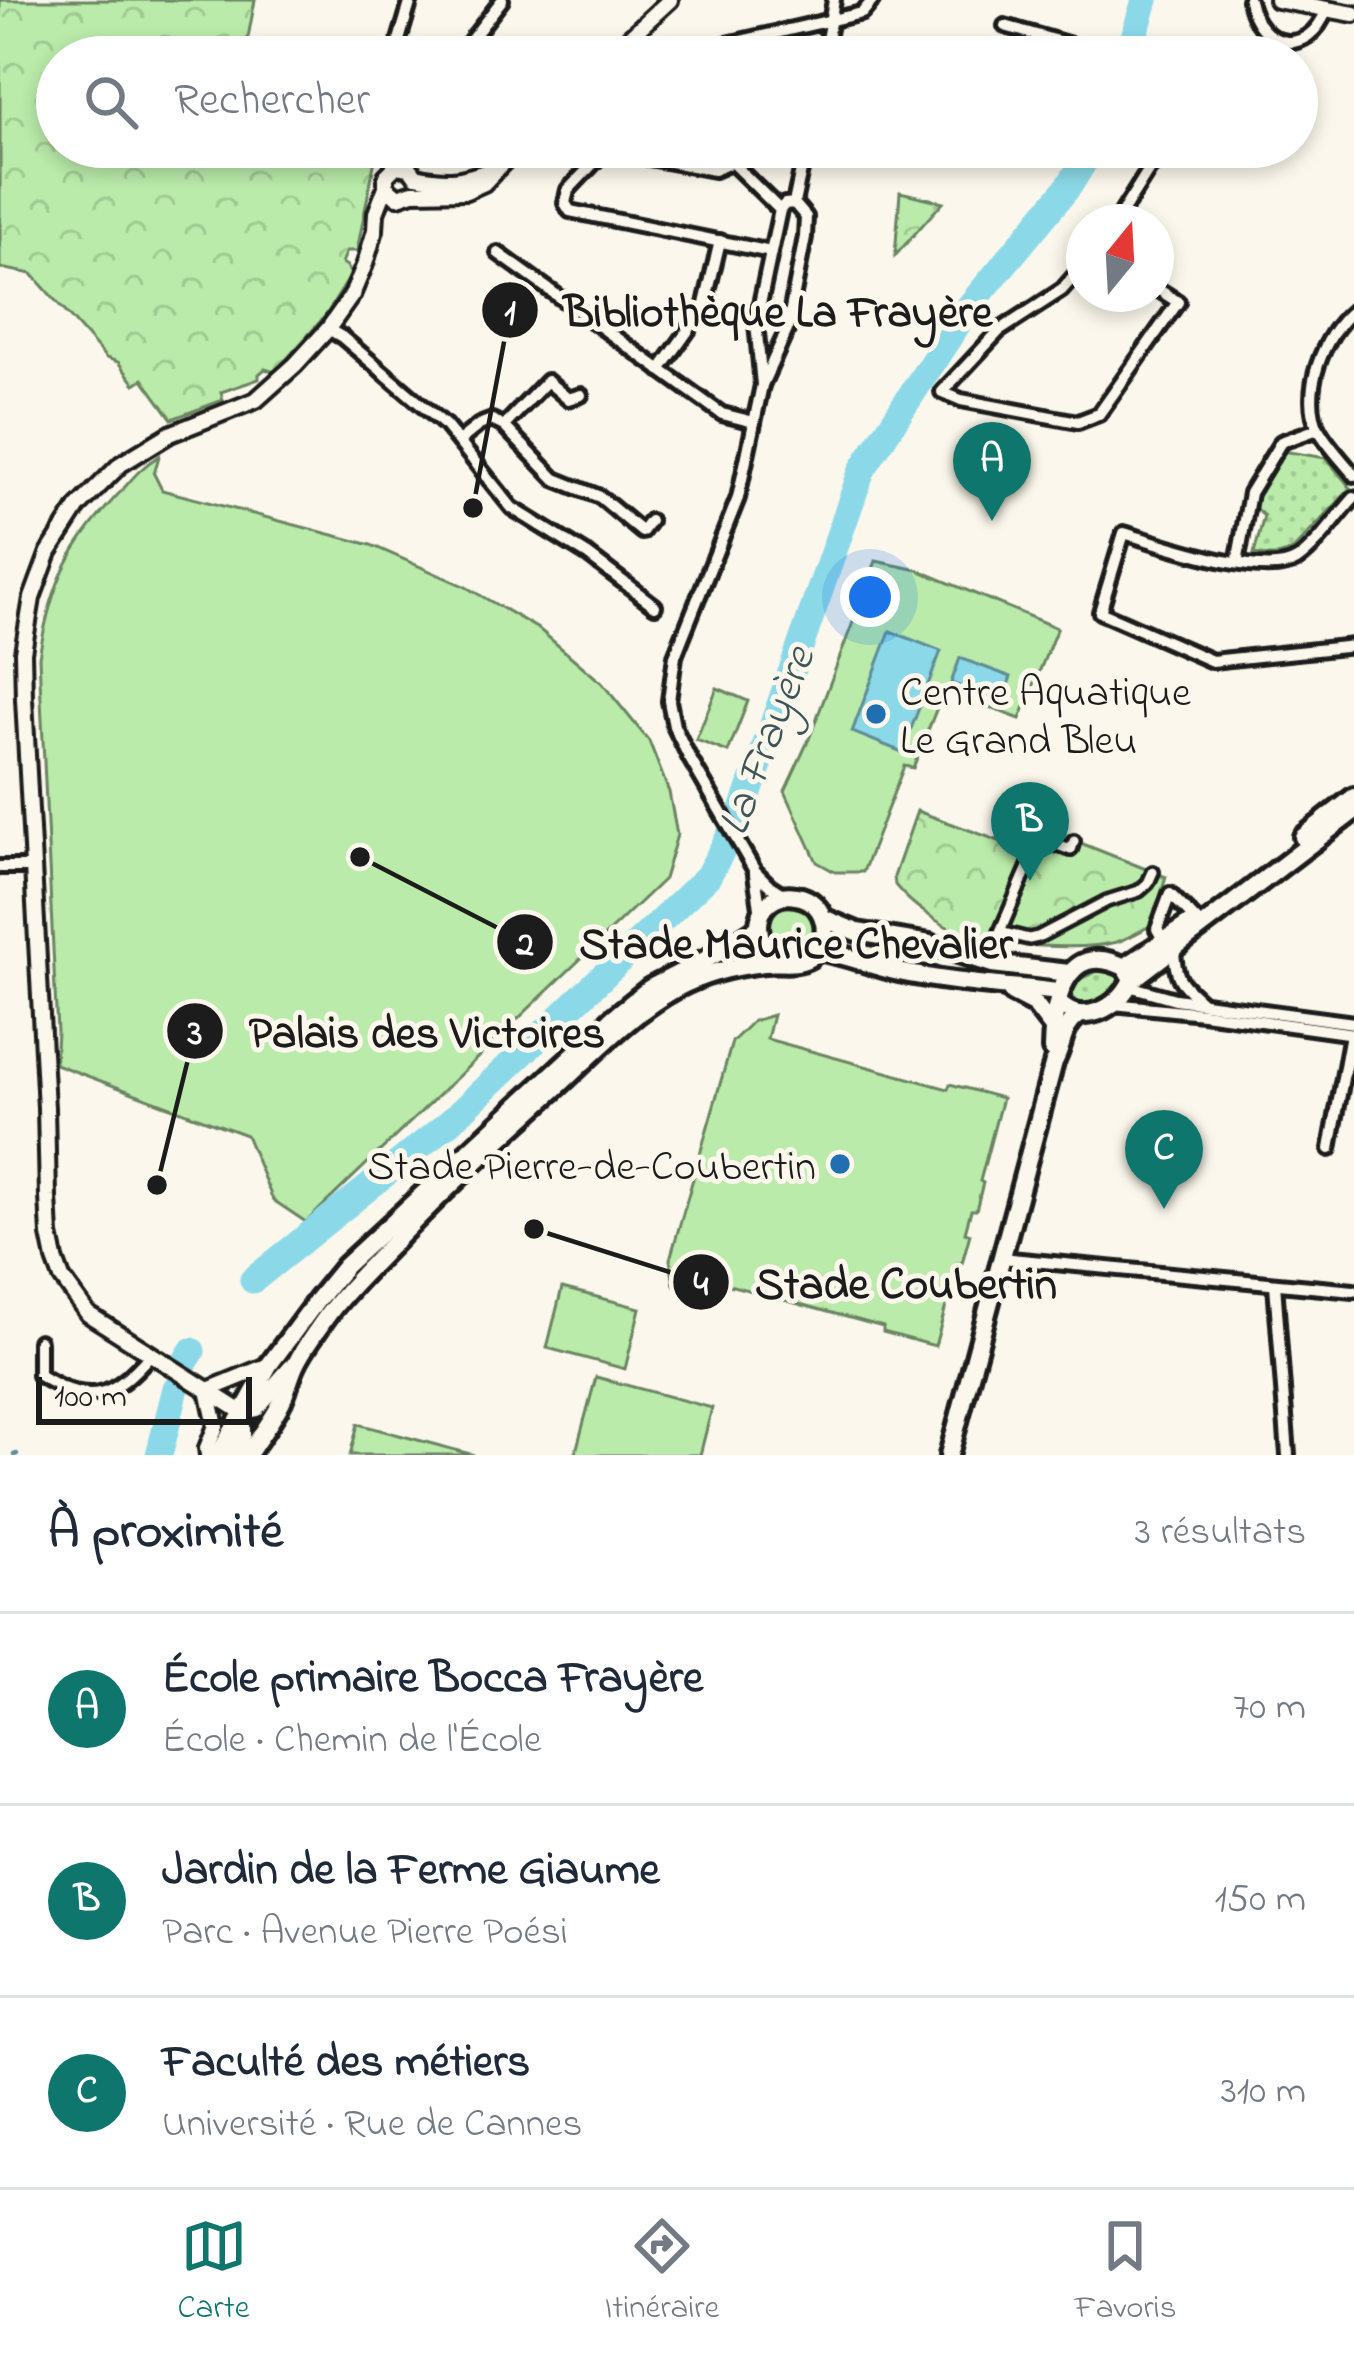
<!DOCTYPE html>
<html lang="fr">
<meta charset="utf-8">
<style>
:root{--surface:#fff;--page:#f6f6f7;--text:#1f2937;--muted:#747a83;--line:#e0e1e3;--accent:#0f766e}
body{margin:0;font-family:"Indie Flower",sans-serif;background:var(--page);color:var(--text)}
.compass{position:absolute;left:1066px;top:204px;width:108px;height:108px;border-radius:50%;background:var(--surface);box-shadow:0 6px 18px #0003;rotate:18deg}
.scale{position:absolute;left:36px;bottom:30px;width:216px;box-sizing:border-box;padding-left:12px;border:6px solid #1c1c1c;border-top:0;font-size:33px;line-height:42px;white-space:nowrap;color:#1c1c1c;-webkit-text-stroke:9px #fbf7ec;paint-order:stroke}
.you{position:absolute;left:870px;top:597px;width:42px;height:42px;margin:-30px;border:9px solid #fff;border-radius:50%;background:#1a73e8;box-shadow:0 0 0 18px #1a73e833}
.badge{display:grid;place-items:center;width:78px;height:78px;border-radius:50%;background:var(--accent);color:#fff;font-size:39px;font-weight:700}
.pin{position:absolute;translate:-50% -99px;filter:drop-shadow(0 3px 6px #0008)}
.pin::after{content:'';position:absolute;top:63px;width:42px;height:36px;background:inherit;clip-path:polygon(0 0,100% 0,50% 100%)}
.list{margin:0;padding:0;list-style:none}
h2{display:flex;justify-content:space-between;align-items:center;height:156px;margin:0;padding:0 48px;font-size:51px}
h2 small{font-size:39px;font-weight:400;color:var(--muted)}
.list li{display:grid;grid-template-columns:78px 1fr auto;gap:36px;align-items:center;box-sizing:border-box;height:192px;padding:0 48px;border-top:3px solid var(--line)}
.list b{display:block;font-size:45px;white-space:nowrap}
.list p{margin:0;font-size:39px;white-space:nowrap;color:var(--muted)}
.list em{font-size:39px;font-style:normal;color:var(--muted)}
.icon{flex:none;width:66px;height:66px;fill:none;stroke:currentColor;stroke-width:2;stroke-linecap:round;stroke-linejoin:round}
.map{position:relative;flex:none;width:1354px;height:1455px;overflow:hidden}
.search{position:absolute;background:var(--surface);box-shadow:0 6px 18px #0003;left:36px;right:36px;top:36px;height:132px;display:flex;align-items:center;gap:30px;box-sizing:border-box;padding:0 42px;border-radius:66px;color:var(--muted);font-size:45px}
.sheet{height:732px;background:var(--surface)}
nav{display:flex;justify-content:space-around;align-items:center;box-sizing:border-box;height:168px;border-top:3px solid var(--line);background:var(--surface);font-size:33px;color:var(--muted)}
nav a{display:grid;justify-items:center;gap:6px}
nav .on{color:var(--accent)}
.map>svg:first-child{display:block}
</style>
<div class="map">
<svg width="1354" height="1455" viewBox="0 0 1354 1455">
<defs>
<pattern id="grass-dots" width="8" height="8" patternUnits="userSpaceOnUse" patternTransform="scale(3)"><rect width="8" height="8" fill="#baebaa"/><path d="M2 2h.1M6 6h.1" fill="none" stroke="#9fc992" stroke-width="1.8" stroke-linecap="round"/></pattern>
<pattern id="park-crowns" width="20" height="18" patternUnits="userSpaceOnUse" patternTransform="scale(3)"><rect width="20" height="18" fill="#baebaa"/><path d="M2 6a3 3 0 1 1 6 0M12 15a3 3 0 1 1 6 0" fill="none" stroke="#9fc992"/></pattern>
</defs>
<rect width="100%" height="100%" fill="#fbf7ec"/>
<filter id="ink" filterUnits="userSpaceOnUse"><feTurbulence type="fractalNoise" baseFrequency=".00833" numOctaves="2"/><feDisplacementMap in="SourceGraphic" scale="24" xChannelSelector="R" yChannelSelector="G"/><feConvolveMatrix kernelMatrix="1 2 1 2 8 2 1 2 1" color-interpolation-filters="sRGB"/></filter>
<g filter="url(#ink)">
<g fill="url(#grass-dots)" stroke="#6b8463" stroke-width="3">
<path d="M1282,451L1326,458L1351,488L1294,549C1281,558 1270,557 1254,554L1264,516L1256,509L1254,498Z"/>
<path d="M1104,968L1117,972L1121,977L1119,988C1105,1000 1081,1017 1070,993L1076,981Z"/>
</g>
<g fill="url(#park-crowns)" stroke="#6b8463" stroke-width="3">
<polygon points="0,0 255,0 247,43 319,54 318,57 57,57 57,147 377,149 357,251 347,251 342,263 347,266 351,275 326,315 275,372 265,369 259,374 259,379 221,392 223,400 172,419 143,379 135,384 118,362 106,358 32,274 0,268"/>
<polygon points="900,192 943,202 895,256"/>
<path d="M917,811L1024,850L1033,824L1166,877L1152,925C1140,931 1129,938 1117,942C1084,951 997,946 965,935C941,926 911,905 895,885L894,877Z"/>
</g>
<g fill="#baebaa" stroke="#6b8463" stroke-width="3">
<path d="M159,456L154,474L162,490L371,545L466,587L540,630L602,683L649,741L669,792L677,835L664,879L306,1222L273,1200L246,1135L55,1064L57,1032L39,657C52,579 70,545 124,488C135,475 144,465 159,456Z"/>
<polygon points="876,561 918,570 1057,628 1020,719 944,690 913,768 904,766 863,872 835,872 817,862 785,791 809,739"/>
<polygon points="717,688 748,701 728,752 696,740"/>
<circle cx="792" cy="929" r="26"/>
<polygon points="773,1015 767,1039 948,1089 950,1084 1002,1098 980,1181 983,1183 976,1210 971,1210 965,1232 970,1234 962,1263 958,1263 935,1346 883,1332 883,1327 700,1277 692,1305 674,1285 670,1259 732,1042 753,1021"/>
<polygon points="562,1288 640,1308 625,1369 547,1348"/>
<polygon points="596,1377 712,1408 700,1455 575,1455"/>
<polygon points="358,1424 474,1455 350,1455"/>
</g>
<g fill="#8bd9e8" stroke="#5f8d96" stroke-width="3">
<polygon points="890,631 941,651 902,752 852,732"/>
<polygon points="960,658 1011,677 1001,703 951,683"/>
</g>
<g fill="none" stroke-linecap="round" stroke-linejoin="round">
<polyline stroke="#5f8d96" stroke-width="4.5" points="14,1455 17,1454"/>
<polyline stroke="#8bd9e8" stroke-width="15" points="1144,0 1144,1"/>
<g stroke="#8bd9e8" stroke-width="27">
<polyline points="1128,57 1145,0"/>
<polyline points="253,1280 450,1122 708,876 742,813 862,470 968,308 1069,186 1093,147"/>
<polyline points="187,1359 192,1351"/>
<polyline points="159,1455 176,1388"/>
</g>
<g stroke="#1c1c1c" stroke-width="18">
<g id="pedestrian">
<polyline points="1000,932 1029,939 1038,937 1107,901 1139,891 1148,883 1153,872"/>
<polyline points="995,950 996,941 1040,839 1071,850 1074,841"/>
</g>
</g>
<g stroke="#1c1c1c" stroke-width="20">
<g id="minor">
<path d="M1249,0C1259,49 1308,59 1327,9"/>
<polyline points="1005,26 1092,51 1090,57"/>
<polyline points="394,57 411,0"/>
<polyline points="458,57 502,0"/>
<polyline points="709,57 723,45 862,13 873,0"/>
<polyline points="824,57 834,0"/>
<polyline points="1253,57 1268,37"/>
<polyline points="392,147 392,168"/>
<polyline points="405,147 406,166"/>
<polyline points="716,147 780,210"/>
<polyline points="730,163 714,170 606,150 568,190 565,203 570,211 771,252"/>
<polyline points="794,203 806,217 805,237 787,330 762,385 756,323 780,210 785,204 794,203 806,147"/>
<polyline points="1116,222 1163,147"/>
<polyline points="498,253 722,414 754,422"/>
<polyline points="1084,265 1062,290 999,331 942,392 961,400 1078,422 1099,414 1178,302 1156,288"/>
<path d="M1354,310C1323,334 1300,394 1319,430C1328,446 1343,461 1354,475"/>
<polyline points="328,329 342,337 445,425 512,508 588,555 655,606"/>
<polyline points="660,370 704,308 720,241"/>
<polyline points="762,385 738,498 675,656 669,701 674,726 689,757 755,871 770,886 784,895"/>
<polyline points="504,426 547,381 568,399 581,395"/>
<polyline points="459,441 479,425 492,420 504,426 555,479 600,497 642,532 650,521"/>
<path d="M1354,498C1336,518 1318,545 1297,560C1265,581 1161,544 1124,533L1100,612L1212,661L1354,646"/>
<polyline points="1237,563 1250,493 1281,442 1318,429"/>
<polyline points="0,867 33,867"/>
<polyline points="755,874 761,914"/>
<polyline points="1164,941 1157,929 1170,894 1196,920"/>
<path d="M1174,949C1175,978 1180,983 1202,1002"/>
<polyline points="1129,986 1175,999 1354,1023"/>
<polyline points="1113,1004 1203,1013 1354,1034"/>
<polyline points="1330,1149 1351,1034"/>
<polyline points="1001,1258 1354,1291"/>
<polyline points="1275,1284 1288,1455"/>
<path d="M39,1341V1375C91,1407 112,1398 151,1354"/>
</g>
</g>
<g stroke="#1c1c1c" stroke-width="22">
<g id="tertiary">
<polyline points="1277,0 1354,14"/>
<polyline points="608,57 670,0"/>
<polyline points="416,176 410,168 396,166 386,176 386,187 398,197 413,192 466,191 484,183 518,147"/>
<path d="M416,176C448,183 462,181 493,169"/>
<polyline points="208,1390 269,1365"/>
<polyline points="242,1412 88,1314 62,1278 55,1259 50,1235 48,1197 46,1108 24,699 23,652 32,598 49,552 78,507 121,464 170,434 256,400 295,365 328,329 352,295 365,264 375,230 376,213 386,187"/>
<polyline points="208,1455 207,1448 216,1426 208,1390"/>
</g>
</g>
<g stroke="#1c1c1c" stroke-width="26">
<g id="secondary">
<polyline points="1303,837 1354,797"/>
<polyline points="823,918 857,932 930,944 992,964 1069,973"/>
<path d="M817,950C846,954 871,966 899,972C952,983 1006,986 1059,992"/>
<polyline points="1125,967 1192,922"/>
<polyline points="1012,993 1035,1005 1052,1027"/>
<path d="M1058,1002C1081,1028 1119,1008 1131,981L1354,811"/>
<path d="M1052,1049C1053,1006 1063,937 1125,967L1129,974"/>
<polyline points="219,1455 269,1365 318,1299 345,1266 613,1018 650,988 728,948 758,928"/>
<polyline points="235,1455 242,1436 242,1412 256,1408 291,1368"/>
<path d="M248,1455C259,1437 273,1420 282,1401C287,1390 290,1377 295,1366C302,1350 314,1335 324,1320C343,1293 368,1269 391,1245C444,1189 500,1138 557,1087C594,1053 632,1012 677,988C703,974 735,966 764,963C779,961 796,966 809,958C835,941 827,900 796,896C755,889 745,943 782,961"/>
<path d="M949,1455L1054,1062C1064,1045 1061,1027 1079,1015"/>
</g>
</g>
<use href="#pedestrian" stroke="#fbf7ec" stroke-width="9"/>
<use href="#minor" stroke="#fbf7ec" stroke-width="10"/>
<use href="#tertiary" stroke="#fbf7ec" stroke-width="14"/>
<use href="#secondary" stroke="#fbf7ec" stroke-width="16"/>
</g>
</g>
<g fill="#1f6fb2" stroke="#fbf7ec" stroke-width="4.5">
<circle cx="876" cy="714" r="12"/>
<circle cx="840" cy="1164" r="12"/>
</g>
<g text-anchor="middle" stroke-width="10" stroke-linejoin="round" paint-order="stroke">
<g font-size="42" fill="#1c1c1c" stroke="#fbf7ec" text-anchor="start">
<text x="900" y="705">Centre Aquatique<tspan x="900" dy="48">Le Grand Bleu</tspan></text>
<text x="816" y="1179" text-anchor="end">Stade Pierre-de-Coubertin</text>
</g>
<g font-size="45" font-style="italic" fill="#3d5559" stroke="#fbf7ec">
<text transform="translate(764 740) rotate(-69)" y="16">La Frayère</text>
</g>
</g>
<path fill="none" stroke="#1c1c1c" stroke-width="4.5" d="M473 508L510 310M360 857L525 942M157 1185L195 1031M534 1229L701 1282"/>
<g fill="#1c1c1c" stroke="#fbf7ec" stroke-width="4.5">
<circle cx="473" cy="508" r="12"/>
<circle cx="360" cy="857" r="12"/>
<circle cx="157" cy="1185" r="12"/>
<circle cx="534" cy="1229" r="12"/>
<circle cx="510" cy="310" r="30"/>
<circle cx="525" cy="942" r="30"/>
<circle cx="195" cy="1031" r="30"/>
<circle cx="701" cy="1282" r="30"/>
</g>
<g font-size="36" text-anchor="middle" font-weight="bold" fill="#fff">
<text x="510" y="323">1</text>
<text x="525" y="955">2</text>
<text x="195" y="1044">3</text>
<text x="701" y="1295">4</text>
</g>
<g font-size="45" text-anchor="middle" font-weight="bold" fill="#1c1c1c" stroke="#fbf7ec" stroke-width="10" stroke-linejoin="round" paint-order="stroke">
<text x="778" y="326">Bibliothèque La Frayère</text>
<text x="796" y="958">Stade Maurice Chevalier</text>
<text x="427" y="1047">Palais des Victoires</text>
<text x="906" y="1298">Stade Coubertin</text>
</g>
</svg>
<svg class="compass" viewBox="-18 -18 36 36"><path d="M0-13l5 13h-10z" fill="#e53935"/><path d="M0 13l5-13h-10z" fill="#747a83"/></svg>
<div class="scale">100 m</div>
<div class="you"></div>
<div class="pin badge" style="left:992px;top:521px">A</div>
<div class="pin badge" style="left:1030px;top:881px">B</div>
<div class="pin badge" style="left:1164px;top:1209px">C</div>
<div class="search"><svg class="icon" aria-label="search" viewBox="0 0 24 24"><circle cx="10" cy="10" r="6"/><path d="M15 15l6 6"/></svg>Rechercher</div>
</div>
<section class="sheet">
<h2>À proximité<small>3 résultats</small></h2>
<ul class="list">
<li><span class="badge">A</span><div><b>École primaire Bocca Frayère</b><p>École · Chemin de l'École</p></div><em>70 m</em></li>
<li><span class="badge">B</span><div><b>Jardin de la Ferme Giaume</b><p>Parc · Avenue Pierre Poési</p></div><em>150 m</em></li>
<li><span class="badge">C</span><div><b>Faculté des métiers</b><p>Université · Rue de Cannes</p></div><em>310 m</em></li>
</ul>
</section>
<nav>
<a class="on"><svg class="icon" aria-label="map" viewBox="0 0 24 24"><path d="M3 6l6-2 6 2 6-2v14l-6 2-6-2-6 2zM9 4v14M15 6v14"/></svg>Carte</a>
<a><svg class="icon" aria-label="directions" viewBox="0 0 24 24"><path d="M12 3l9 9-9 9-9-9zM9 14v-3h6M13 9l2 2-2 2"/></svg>Itinéraire</a>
<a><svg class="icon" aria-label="saved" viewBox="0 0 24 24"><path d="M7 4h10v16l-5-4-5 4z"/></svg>Favoris</a>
</nav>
